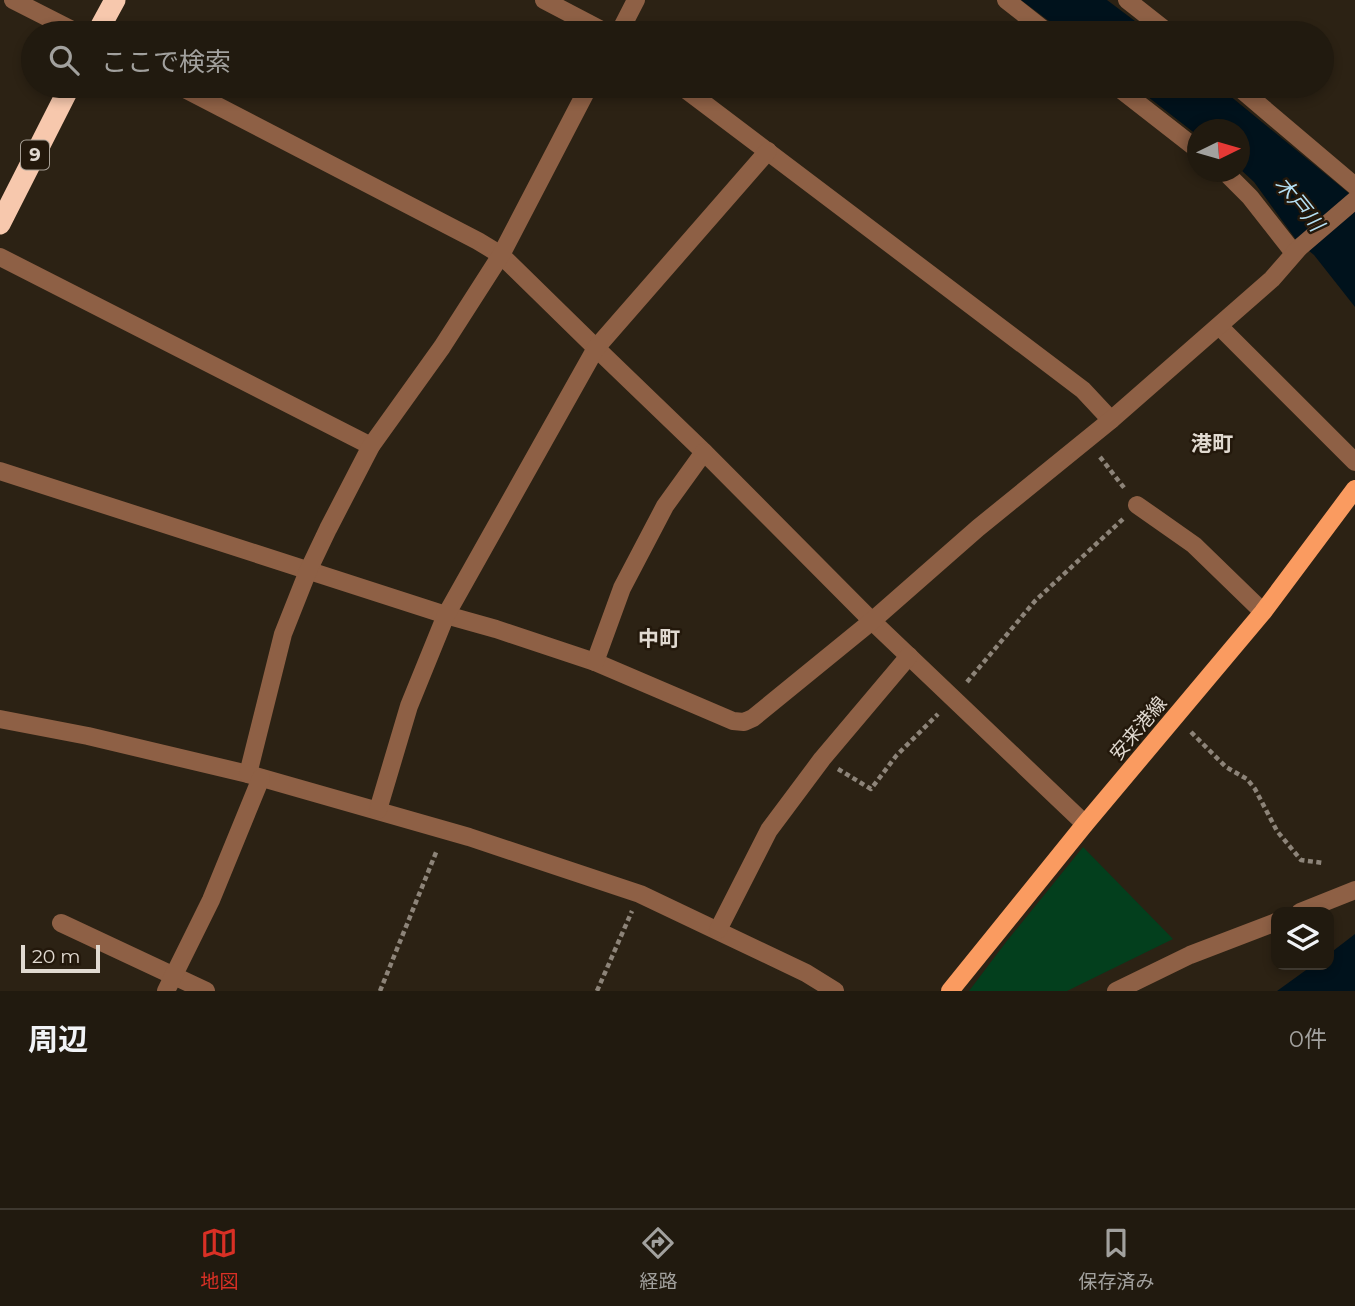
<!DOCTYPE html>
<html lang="ja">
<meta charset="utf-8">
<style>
:root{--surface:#211a0f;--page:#292318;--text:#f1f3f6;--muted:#a2a19e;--line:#3e382f;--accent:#d93025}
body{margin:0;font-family:Montserrat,"Noto Sans JP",sans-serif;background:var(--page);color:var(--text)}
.controls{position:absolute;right:21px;bottom:21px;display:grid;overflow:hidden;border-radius:14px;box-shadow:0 4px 10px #0003}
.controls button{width:63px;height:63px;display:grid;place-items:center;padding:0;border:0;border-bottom:2px solid var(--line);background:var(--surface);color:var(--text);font:35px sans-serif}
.compass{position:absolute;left:1187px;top:119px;width:63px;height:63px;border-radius:50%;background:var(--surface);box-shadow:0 4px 10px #0003;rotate:85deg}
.scale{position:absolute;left:21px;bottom:18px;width:79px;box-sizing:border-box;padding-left:7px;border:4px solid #e1dad1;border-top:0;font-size:19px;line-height:24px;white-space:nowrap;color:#e1dad1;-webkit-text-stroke:5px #23180b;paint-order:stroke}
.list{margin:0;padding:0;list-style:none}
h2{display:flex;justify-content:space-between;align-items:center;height:91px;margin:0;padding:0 28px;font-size:30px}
h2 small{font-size:23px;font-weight:400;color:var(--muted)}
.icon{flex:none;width:38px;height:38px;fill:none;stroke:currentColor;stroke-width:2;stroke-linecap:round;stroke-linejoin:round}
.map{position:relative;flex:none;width:1355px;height:991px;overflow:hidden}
.search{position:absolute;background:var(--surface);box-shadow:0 4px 10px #0003;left:21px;right:21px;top:21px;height:77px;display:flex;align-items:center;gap:18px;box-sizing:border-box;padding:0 24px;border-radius:38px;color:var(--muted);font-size:26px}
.sheet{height:217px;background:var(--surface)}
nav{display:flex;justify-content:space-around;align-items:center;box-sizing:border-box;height:98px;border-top:2px solid var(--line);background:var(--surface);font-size:19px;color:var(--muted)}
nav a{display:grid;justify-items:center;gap:4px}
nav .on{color:var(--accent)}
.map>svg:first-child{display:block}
</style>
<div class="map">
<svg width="1355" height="991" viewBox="0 0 1355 991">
<rect width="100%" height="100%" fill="#2c2214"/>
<polygon fill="#033f1d" points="1083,847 1173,939 1067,991 969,991 1006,942"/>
<g fill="#00121c">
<polygon points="1021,0 1107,0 1151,33 1065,33"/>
<polygon points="1134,86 1218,86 1351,195 1355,199 1355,307 1314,255 1297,241 1254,182 1240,169 1240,130 1198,130 1197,135"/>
<polygon points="1355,934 1355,991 1277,991 1313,965 1329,965 1329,954"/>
</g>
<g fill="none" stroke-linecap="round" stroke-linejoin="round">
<g stroke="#8d8479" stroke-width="4.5" stroke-dasharray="5 3.5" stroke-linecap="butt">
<polyline points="1100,457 1125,489"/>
<polyline points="967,682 1035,601 1123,519"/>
<polyline points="1191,732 1226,767 1247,779 1255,789 1277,831 1301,860 1323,863"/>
<polyline points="838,769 871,789 896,756 938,714"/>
<polyline points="380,991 437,850"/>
<polyline points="597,991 632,911"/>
</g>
<g stroke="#8e6045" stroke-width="18">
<polyline points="13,0 78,33"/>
<polyline points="544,0 607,33"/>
<polyline points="1006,0 1048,33"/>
<polyline points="1127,0 1169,33"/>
<polyline points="619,33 636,0"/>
<polyline points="179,86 478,241 501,255 596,348 704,452 872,621 1085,824"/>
<polyline points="681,86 1083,390 1111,420"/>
<polyline points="1116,86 1198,150"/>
<polyline points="1237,86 1355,186"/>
<polyline points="1225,172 1250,197 1294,253"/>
<polyline points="0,257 371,446"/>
<polyline points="1219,326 1355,462"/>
<polyline points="0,471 446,615 496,629 595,662 733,721 744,722 753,718 872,621 978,528 1111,420 1272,279 1299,248 1355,200"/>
<polyline points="1137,505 1194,545 1263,612"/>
<polyline points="595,662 622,588 665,506 704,452"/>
<polyline points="0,719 88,736 248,774 469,837 640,894 806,973 835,991"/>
<polyline points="248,774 283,634 308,571 328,529 371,446 442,347 501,255 589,86"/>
<polyline points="378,810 409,706 446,615 596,348 768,151"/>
<polyline points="1300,912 1355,890"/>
<polyline points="61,923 206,991"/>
<polyline points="718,930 769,830 822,759 909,656"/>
<polyline points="166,991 211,900 261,778"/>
<polyline points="1116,991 1190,955 1276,922"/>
</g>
<polyline stroke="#fa9b60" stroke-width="18" points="950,991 1085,824 1263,612 1355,489"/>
<g stroke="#f7c8ad" stroke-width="21">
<polyline points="97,33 115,0"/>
<polyline points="0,224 70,86"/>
</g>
</g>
<g text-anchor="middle" stroke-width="5" stroke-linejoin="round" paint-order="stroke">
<rect fill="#23180b" stroke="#a8a096" stroke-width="2" x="21" y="140.5" width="28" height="29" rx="5"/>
<g font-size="18" font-weight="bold" fill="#e1dad1">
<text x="35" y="161">9</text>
</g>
<g font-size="19" fill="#e1dad1" stroke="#23180b">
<text transform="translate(1138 728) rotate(-50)" y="7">安来港線</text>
</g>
<g font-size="21" font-style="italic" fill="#b4dff3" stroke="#23180b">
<text transform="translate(1299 204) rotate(51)" y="7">木戸川</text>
</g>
<g font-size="21" font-weight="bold" fill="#e1dad1" stroke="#23180b">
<text x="1212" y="451">港町</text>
<text x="659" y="646">中町</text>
</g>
</g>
</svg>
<div class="controls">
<button><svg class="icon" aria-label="layers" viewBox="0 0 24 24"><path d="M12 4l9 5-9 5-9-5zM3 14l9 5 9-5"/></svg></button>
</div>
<svg class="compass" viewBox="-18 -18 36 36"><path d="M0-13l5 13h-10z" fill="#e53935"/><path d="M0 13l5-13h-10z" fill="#a2a19e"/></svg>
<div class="scale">20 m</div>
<div class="search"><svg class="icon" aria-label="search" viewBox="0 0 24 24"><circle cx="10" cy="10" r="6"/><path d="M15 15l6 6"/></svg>ここで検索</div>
</div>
<section class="sheet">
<h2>周辺<small>0件</small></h2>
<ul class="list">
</ul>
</section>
<nav>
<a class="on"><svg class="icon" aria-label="map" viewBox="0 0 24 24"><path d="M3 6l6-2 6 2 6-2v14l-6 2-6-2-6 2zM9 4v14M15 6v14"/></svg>地図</a>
<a><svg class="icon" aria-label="directions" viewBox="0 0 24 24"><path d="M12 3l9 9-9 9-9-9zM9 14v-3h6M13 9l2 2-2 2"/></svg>経路</a>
<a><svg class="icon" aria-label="saved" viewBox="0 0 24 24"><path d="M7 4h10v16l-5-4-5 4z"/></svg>保存済み</a>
</nav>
